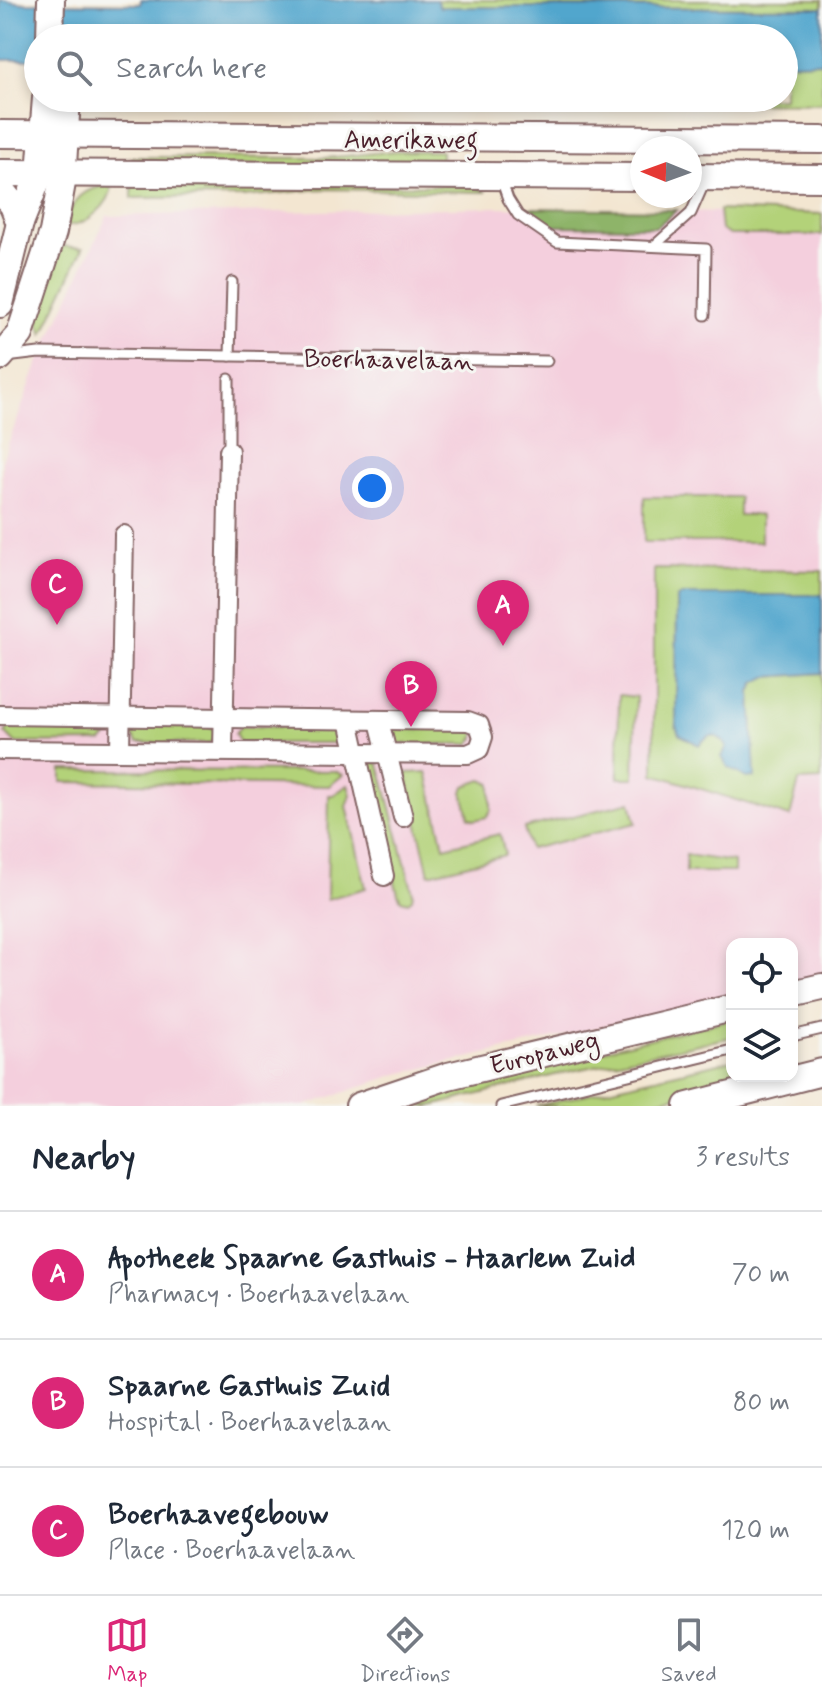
<!DOCTYPE html>
<meta charset="utf-8">
<style>
:root{--surface:#fff;--page:#f6f6f7;--text:#1f2937;--muted:#747a83;--line:#e0e1e3;--accent:#db2777}
body{margin:0;font-family:Mynerve,sans-serif;background:var(--page);color:var(--text)}
.controls{position:absolute;right:24px;bottom:24px;display:grid;overflow:hidden;border-radius:16px;box-shadow:0 4px 12px #0003}
.controls button{width:72px;height:72px;display:grid;place-items:center;padding:0;border:0;border-bottom:2px solid var(--line);background:var(--surface);color:var(--text);font:40px sans-serif}
.compass{position:absolute;left:630px;top:136px;width:72px;height:72px;border-radius:50%;background:var(--surface);box-shadow:0 4px 12px #0003;rotate:271deg}
.you{position:absolute;left:372px;top:488px;width:28px;height:28px;margin:-20px;border:6px solid #fff;border-radius:50%;background:#1a73e8;box-shadow:0 0 0 12px #1a73e833}
.badge{display:grid;place-items:center;width:52px;height:52px;border-radius:50%;background:var(--accent);color:#fff;font-size:26px;font-weight:700}
.pin{position:absolute;translate:-50% -66px;filter:drop-shadow(0 2px 4px #0008)}
.pin::after{content:'';position:absolute;top:42px;width:28px;height:24px;background:inherit;clip-path:polygon(0 0,100% 0,50% 100%)}
.list{margin:0;padding:0;list-style:none}
h2{display:flex;justify-content:space-between;align-items:center;height:104px;margin:0;padding:0 32px;font-size:34px}
h2 small{font-size:26px;font-weight:400;color:var(--muted)}
.list li{display:grid;grid-template-columns:52px 1fr auto;gap:24px;align-items:center;box-sizing:border-box;height:128px;padding:0 32px;border-top:2px solid var(--line)}
.list b{display:block;font-size:30px;white-space:nowrap}
.list p{margin:0;font-size:26px;white-space:nowrap;color:var(--muted)}
.list em{font-size:26px;font-style:normal;color:var(--muted)}
.icon{flex:none;width:44px;height:44px;fill:none;stroke:currentColor;stroke-width:2;stroke-linecap:round;stroke-linejoin:round}
.map{position:relative;flex:none;width:822px;height:1106px;overflow:hidden}
.search{position:absolute;background:var(--surface);box-shadow:0 4px 12px #0003;left:24px;right:24px;top:24px;height:88px;display:flex;align-items:center;gap:20px;box-sizing:border-box;padding:0 28px;border-radius:44px;color:var(--muted);font-size:30px}
.sheet{height:488px;background:var(--surface)}
nav{display:flex;justify-content:space-around;align-items:center;box-sizing:border-box;height:112px;border-top:2px solid var(--line);background:var(--surface);font-size:22px;color:var(--muted)}
nav a{display:grid;justify-items:center;gap:4px}
nav .on{color:var(--accent)}
.map>svg:first-child{display:block}
</style>
<div class="map">
<svg width="822" height="1106" viewBox="0 0 822 1106">
<rect width="100%" height="100%" fill="#f6f6f2"/>
<filter id="ink" filterUnits="userSpaceOnUse"><feTurbulence type="fractalNoise" baseFrequency=".0125" numOctaves="2"/><feDisplacementMap in="SourceGraphic" scale="16" xChannelSelector="R" yChannelSelector="G"/><feConvolveMatrix kernelMatrix="1 2 1 2 8 2 1 2 1" color-interpolation-filters="sRGB"/></filter>
<filter id="wash" filterUnits="userSpaceOnUse"><feTurbulence type="fractalNoise" baseFrequency=".006" numOctaves="4" result="noise"/><feDisplacementMap in="SourceGraphic" scale="32" xChannelSelector="R" yChannelSelector="G"/><feGaussianBlur stdDeviation="1.8" result="paint"/><feColorMatrix in="noise" values="0 0 0 0 0 0 0 0 0 0 0 0 0 0 0 0 0 1.4 0 .05"/><feComposite in="paint" operator="in"/></filter>
<g filter="url(#wash)">
<rect width="100%" height="100%" fill="#f3e6d1"/>
<polygon fill="#f4cfdd" points="497,207 822,214 822,976 792,983 792,944 732,944 732,997 398,1074 304,1106 0,1106 2,461 37,365 107,216"/>
<g fill="#b3d279" stroke="#7e7852" stroke-width="2">
<polygon points="436,0 822,0 822,8 439,7"/>
<polygon points="822,62 822,104 275,98 784,98 784,63"/>
<polygon points="395,151 441,151 441,167 132,164 132,157 325,158"/>
<polygon points="132,184 475,186 487,192 320,189 244,197 132,198"/>
<path d="M112,185C111,204 86,227 66,225C71,199 85,187 112,185Z"/>
<polygon points="719,210 822,214 822,235 730,235 721,230"/>
<polygon points="62,246 83,248 43,334 38,322 41,309"/>
<polygon points="644,497 739,497 739,515 761,515 761,542 644,542"/>
<path d="M654,569L822,571V595H682L677,598L676,726L679,734L699,745C703,741 707,734 714,735C721,736 748,770 755,777L751,692L755,683L765,677L822,673L821,780L799,781L790,817L654,774Z"/>
<polygon points="619,695 636,697 634,778 618,778"/>
<polygon points="16,725 105,726 109,734 102,742 15,743 5,733 10,726"/>
<polygon points="137,725 208,726 214,729 216,735 210,743 137,743 131,733"/>
<polygon points="241,726 337,728 344,735 337,743 240,743 235,734"/>
<polygon points="396,727 468,727 475,732 475,738 469,744 395,744 390,734"/>
<polygon points="373,761 378,763 382,774 413,893 412,899 408,902 401,900 398,894 367,773 368,762"/>
<polygon points="62,770 335,771 343,775 329,786 62,782"/>
<polygon points="427,772 444,847 500,834 505,855 429,874 406,773"/>
<polygon points="482,780 491,784 491,810 487,817 475,820 469,817 463,792 465,786"/>
<polygon points="348,785 351,795 347,806 366,888 327,899 329,795 333,795"/>
<polygon points="631,802 636,823 530,849 524,828"/>
<polygon points="686,855 734,862 734,872 686,872"/>
<polygon points="732,1019 732,1037 567,1072 432,1106 385,1106 391,1101"/>
<polygon points="732,1060 732,1074 696,1091 636,1106 536,1106"/>
</g>
<polygon fill="#8eb469" stroke="#6c6a4a" stroke-width="2" points="525,208 677,210 656,227 548,226"/>
<g fill="#51a6cd" stroke="#4e627c" stroke-width="2">
<polygon points="0,0 25,3 140,4 141,0 436,0 440,7 822,8 822,62 784,63 784,38 38,38 38,60 0,60"/>
<path d="M682,595H822V673L766,677L755,683L751,692L755,777L747,778L728,767L722,757L727,747C718,732 709,733 699,745L679,734L676,726L677,598Z"/>
</g>
</g>
<g filter="url(#ink)">
<g fill="none" stroke-linecap="round" stroke-linejoin="round">
<g stroke="#856565" stroke-width="13">
<g id="lane">
<polyline points="501,179 508,199 518,215 557,242 706,249 705,315"/>
<polyline points="655,245 691,213 706,179"/>
<polyline points="230,356 232,282"/>
<polyline points="6,357 39,353 547,361"/>
<polyline points="229,443 229,379"/>
<polyline points="792,1036 822,1029"/>
<polyline points="501,1106 732,1050"/>
</g>
</g>
<g stroke="#856565" stroke-width="22">
<g id="street">
<polyline points="0,715 468,721 479,725 483,737 479,749 468,754 0,750"/>
<polyline points="349,720 384,876"/>
<polyline points="379,721 403,817"/>
<polyline points="120,750 124,535"/>
<polyline points="223,751 229,451"/>
</g>
</g>
<g stroke="#856565" stroke-width="30">
<g id="secondary">
<polyline points="50,38 51,0"/>
<polyline points="0,134 822,140"/>
<polyline points="0,173 642,177"/>
<polyline points="690,177 822,178"/>
<polyline points="0,189 13,205 20,223"/>
<polyline points="0,304 20,223 40,173 46,98"/>
<polyline points="0,357 20,334 53,232 62,183 67,98"/>
<polyline points="792,994 822,987"/>
<polyline points="359,1106 448,1076 732,1008"/>
<polyline points="688,1106 822,1072"/>
</g>
</g>
<use href="#lane" stroke="#fff" stroke-width="9"/>
<use href="#street" stroke="#fff" stroke-width="18"/>
<use href="#secondary" stroke="#fff" stroke-width="26"/>
</g>
</g>
<g text-anchor="middle" stroke-width="6" stroke-linejoin="round" paint-order="stroke">
<g font-size="26" fill="#4a1f2b" stroke="#f6f6f2">
<text x="411" y="148">Amerikaweg</text>
<text transform="translate(389 359) rotate(1)" y="9">Boerhaavelaan</text>
<text transform="translate(544 1052) rotate(-14)" y="9">Europaweg</text>
</g>
</g>
</svg>
<div class="controls">
<button><svg class="icon" aria-label="locate" viewBox="0 0 24 24"><circle cx="12" cy="12" r="6"/><path d="M12 2v4M12 18v4M2 12h4M18 12h4"/></svg></button>
<button><svg class="icon" aria-label="layers" viewBox="0 0 24 24"><path d="M12 4l9 5-9 5-9-5zM3 14l9 5 9-5"/></svg></button>
</div>
<svg class="compass" viewBox="-18 -18 36 36"><path d="M0-13l5 13h-10z" fill="#e53935"/><path d="M0 13l5-13h-10z" fill="#747a83"/></svg>
<div class="you"></div>
<div class="pin badge" style="left:503px;top:646px">A</div>
<div class="pin badge" style="left:411px;top:727px">B</div>
<div class="pin badge" style="left:57px;top:625px">C</div>
<div class="search"><svg class="icon" aria-label="search" viewBox="0 0 24 24"><circle cx="10" cy="10" r="6"/><path d="M15 15l6 6"/></svg>Search here</div>
</div>
<section class="sheet">
<h2>Nearby<small>3 results</small></h2>
<ul class="list">
<li><span class="badge">A</span><div><b>Apotheek Spaarne Gasthuis - Haarlem Zuid</b><p>Pharmacy · Boerhaavelaan</p></div><em>70 m</em></li>
<li><span class="badge">B</span><div><b>Spaarne Gasthuis Zuid</b><p>Hospital · Boerhaavelaan</p></div><em>80 m</em></li>
<li><span class="badge">C</span><div><b>Boerhaavegebouw</b><p>Place · Boerhaavelaan</p></div><em>120 m</em></li>
</ul>
</section>
<nav>
<a class="on"><svg class="icon" aria-label="map" viewBox="0 0 24 24"><path d="M3 6l6-2 6 2 6-2v14l-6 2-6-2-6 2zM9 4v14M15 6v14"/></svg>Map</a>
<a><svg class="icon" aria-label="directions" viewBox="0 0 24 24"><path d="M12 3l9 9-9 9-9-9zM9 14v-3h6M13 9l2 2-2 2"/></svg>Directions</a>
<a><svg class="icon" aria-label="saved" viewBox="0 0 24 24"><path d="M7 4h10v16l-5-4-5 4z"/></svg>Saved</a>
</nav>
